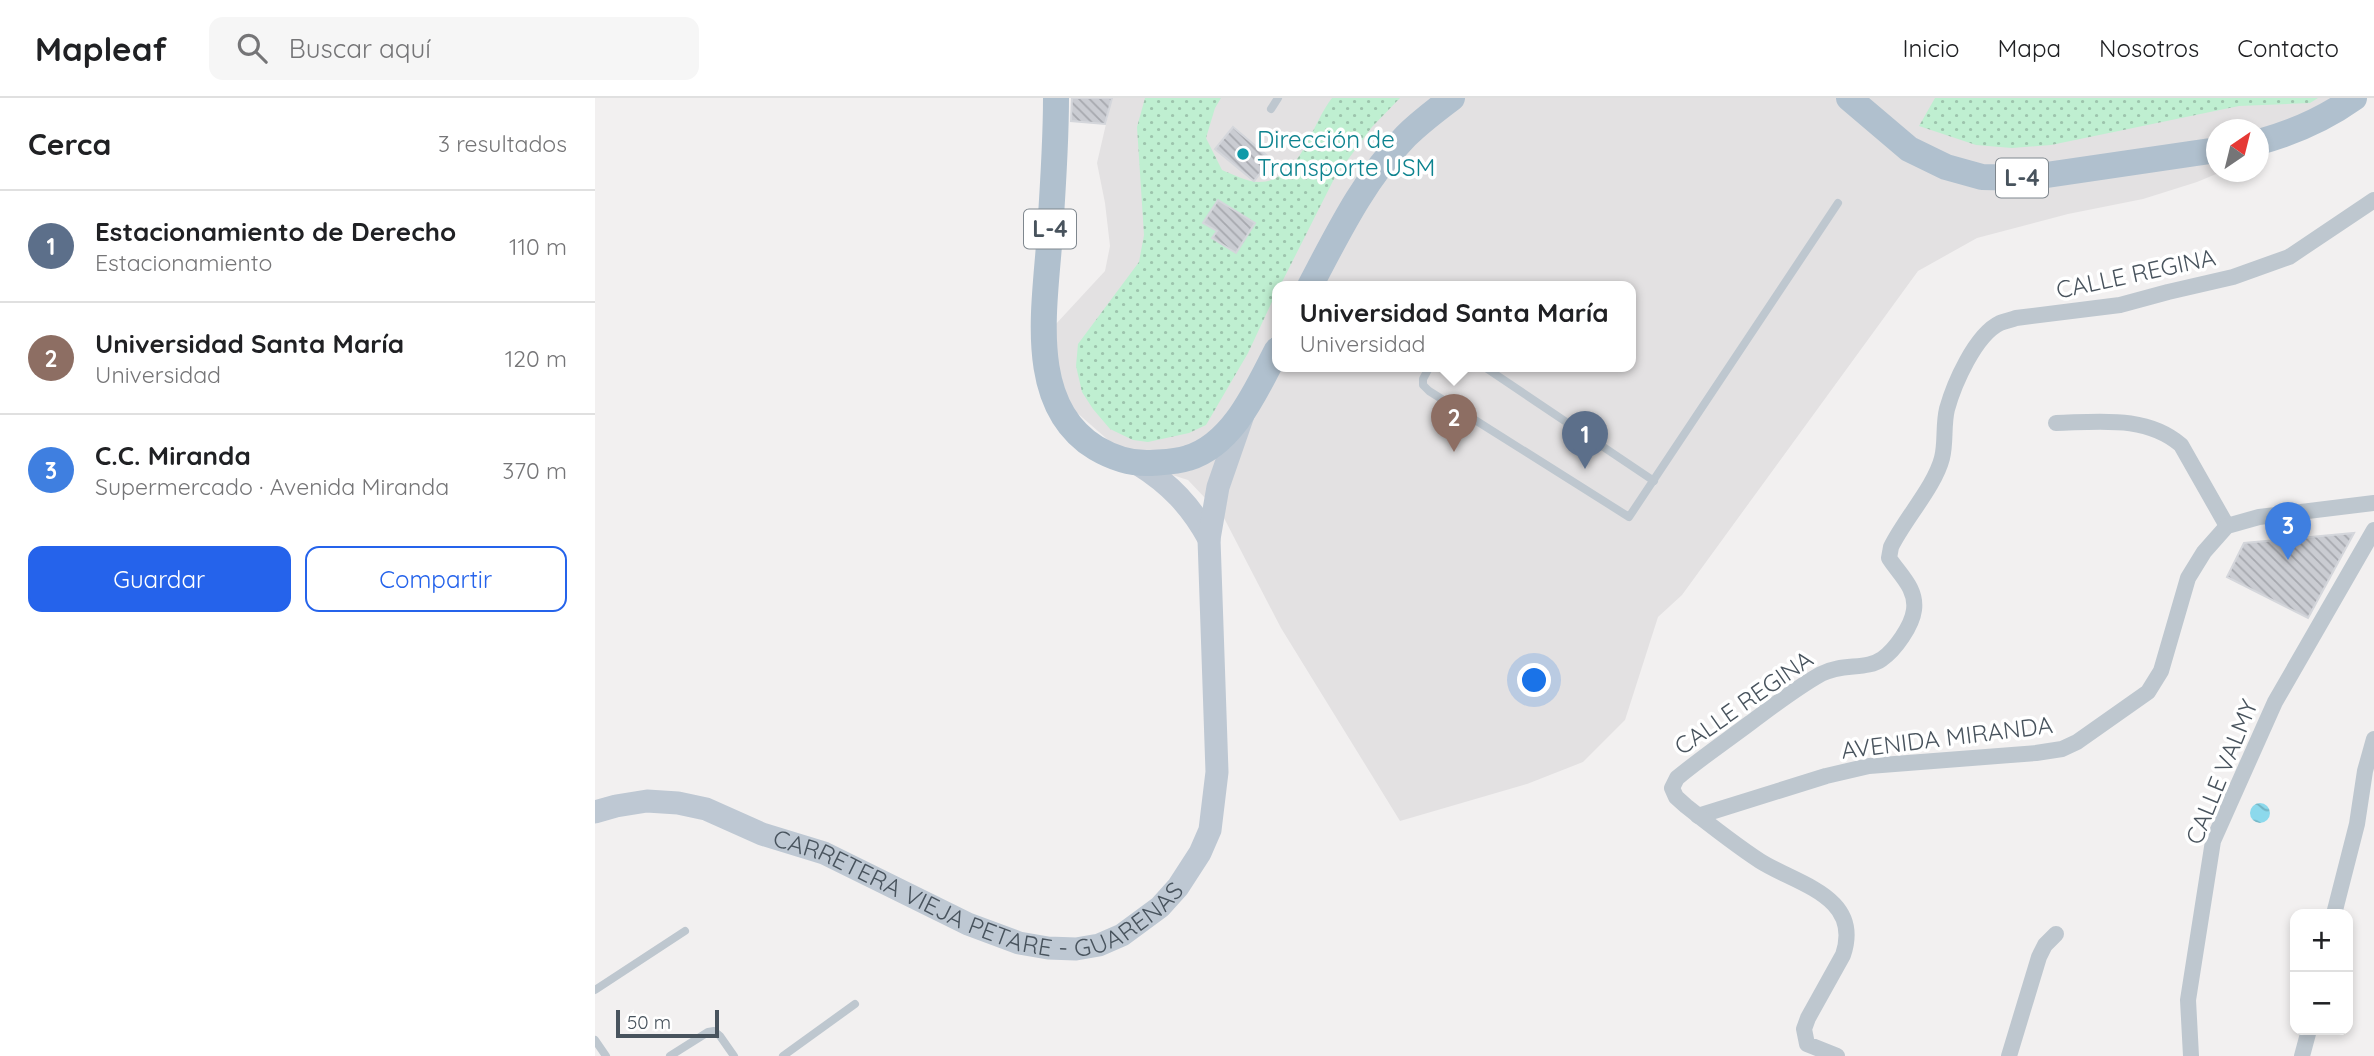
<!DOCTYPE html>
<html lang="es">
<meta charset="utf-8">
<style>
:root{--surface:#fff;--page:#f6f6f6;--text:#202124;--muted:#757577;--line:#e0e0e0;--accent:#2563eb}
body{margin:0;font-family:Quicksand,sans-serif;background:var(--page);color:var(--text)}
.controls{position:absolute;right:21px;bottom:21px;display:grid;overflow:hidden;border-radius:14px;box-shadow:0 4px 10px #0003}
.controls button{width:63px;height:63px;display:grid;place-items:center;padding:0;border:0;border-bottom:2px solid var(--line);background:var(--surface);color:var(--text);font:35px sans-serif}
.compass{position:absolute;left:1611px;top:21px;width:63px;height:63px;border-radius:50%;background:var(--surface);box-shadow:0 4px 10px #0003;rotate:35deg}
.scale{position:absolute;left:21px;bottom:18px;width:103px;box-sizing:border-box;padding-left:7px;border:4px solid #48535d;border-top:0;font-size:19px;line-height:24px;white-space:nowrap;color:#48535d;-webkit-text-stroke:5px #fff;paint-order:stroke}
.you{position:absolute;left:940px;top:583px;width:24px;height:24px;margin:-18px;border:5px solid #fff;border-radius:50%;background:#1a73e8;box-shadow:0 0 0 10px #1a73e833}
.badge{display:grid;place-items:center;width:46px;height:46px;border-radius:50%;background:var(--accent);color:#fff;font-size:23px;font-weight:700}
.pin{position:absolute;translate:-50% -58px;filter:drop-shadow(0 2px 4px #0008)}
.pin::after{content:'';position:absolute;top:37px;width:24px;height:21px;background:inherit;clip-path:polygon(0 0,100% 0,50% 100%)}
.popup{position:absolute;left:677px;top:183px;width:364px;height:91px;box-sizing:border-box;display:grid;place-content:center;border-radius:14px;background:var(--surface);filter:drop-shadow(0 2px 5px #0005);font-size:23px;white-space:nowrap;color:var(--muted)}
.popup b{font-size:26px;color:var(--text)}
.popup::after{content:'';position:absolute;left:50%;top:100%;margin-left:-14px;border:14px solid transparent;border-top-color:var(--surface)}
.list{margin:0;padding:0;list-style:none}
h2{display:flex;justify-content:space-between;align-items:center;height:91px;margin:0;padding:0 28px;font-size:30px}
h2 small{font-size:23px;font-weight:400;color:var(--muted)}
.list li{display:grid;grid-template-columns:46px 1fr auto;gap:21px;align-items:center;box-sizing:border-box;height:112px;padding:0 28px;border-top:2px solid var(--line)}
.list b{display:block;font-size:26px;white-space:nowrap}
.list p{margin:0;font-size:23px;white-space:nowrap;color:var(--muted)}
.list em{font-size:23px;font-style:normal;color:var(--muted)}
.actions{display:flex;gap:14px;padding:21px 28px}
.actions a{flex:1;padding:16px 0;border:2px solid var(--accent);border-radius:14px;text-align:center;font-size:24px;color:var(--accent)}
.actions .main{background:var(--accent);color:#fff}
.icon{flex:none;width:38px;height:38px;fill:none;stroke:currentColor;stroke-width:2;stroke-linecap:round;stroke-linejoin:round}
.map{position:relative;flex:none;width:1779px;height:958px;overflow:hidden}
header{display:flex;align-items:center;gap:42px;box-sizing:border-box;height:98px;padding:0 35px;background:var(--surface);border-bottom:2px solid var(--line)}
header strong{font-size:33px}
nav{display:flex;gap:38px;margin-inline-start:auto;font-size:24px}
.search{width:490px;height:63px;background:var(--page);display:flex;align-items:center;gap:18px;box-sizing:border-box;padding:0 24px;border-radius:14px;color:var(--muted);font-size:26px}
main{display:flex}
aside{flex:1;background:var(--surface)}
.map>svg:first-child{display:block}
</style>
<header>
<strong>Mapleaf</strong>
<div class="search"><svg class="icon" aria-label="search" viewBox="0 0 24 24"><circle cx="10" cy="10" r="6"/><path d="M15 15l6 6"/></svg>Buscar aquí</div>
<nav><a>Inicio</a><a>Mapa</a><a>Nosotros</a><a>Contacto</a></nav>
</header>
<main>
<aside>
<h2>Cerca<small>3 resultados</small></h2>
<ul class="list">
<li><span class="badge" style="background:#5c6f8a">1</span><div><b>Estacionamiento de Derecho</b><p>Estacionamiento</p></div><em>110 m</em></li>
<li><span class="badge" style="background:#8d6e63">2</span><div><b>Universidad Santa María</b><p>Universidad</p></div><em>120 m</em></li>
<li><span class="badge" style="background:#3f7fe0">3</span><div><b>C.C. Miranda</b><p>Supermercado · Avenida Miranda</p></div><em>370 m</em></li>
</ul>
<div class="actions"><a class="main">Guardar</a><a>Compartir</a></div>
</aside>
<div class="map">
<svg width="1779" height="958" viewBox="0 0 1779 958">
<defs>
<pattern id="grass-dots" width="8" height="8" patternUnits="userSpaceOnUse" patternTransform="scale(1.75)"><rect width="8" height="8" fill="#bfefd1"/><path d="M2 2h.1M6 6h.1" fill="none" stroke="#9dc4ad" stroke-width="1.8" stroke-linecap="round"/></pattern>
<pattern id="water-waves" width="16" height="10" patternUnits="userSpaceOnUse" patternTransform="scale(1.75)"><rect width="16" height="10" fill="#8cd9ec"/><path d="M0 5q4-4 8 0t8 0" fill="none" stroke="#74b3c2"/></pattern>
<pattern id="building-back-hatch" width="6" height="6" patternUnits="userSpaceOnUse" patternTransform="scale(1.75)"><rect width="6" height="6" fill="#caccd2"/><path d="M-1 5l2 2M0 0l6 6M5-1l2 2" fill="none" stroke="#a6a8ae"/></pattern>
</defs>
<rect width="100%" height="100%" fill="#f2f0f0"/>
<path fill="#e3e1e2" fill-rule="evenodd" d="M517,0H1759L1664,32H1622V74H1626L1602,84L1548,101L1473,116L1382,140L1323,173L1087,497L1063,519L1030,622L988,664L932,686L805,723L686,530L629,420L593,382L543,366L512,341L480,313L465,289L460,227L510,173L515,148L510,105L502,65ZM682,188H1036V268H682Z"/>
<g fill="url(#grass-dots)">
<path d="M550,0H626L620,10L611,40L627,72C637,76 652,84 664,84C706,83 716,26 737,0H805L777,29L740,79L685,188H682V193L653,255L611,327L594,335L553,344L538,342L515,331L498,311L487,294L481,268L483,246L544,164L549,137L542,29Z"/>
<polygon points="1340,0 1723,0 1715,5 1644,8 1456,47 1417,50 1381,47 1324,28"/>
</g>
<circle fill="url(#water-waves)" cx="1665" cy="715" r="10"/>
<g fill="url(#building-back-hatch)" stroke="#d4d6db" stroke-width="2">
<polygon points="477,0 517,0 510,26 476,23"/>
<polygon points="638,29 676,61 659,83 620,51"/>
<polygon points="623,102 660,125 641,155 617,140 622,133 608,125"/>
<polygon points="1759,435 1713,520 1632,479 1649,445"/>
</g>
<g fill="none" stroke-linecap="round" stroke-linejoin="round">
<g stroke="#bec7cf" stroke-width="8">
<polyline points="676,11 683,0"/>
<polyline points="835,268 828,281 828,287 834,293 1034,419 1243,105"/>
<polyline points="888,268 1059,383"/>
<polyline points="0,892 90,833"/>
<polyline points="0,942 11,958"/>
<polyline points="75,958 113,934 119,933 125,938 139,958"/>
<polyline points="188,958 260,906"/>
</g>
<g stroke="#bec7cf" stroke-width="16">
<path d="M1461,325C1504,324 1551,317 1586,347L1632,428"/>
<polyline points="1103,718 1231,678 1274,668 1441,655 1467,651 1482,644 1553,594 1566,573 1593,480 1609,454 1632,428 1664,419 1779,405"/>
<polyline points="1739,816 1762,726 1770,673 1779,641"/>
<path d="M1242,958L1212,946L1209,931L1213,920L1248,857C1268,798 1201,786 1165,763C1139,746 1115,727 1091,708L1081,699L1077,690L1082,680C1106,660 1131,643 1155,625C1178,608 1201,590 1226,576C1247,565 1272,572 1287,561C1300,552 1317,528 1319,512C1322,490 1304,476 1294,460L1296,449C1309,422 1340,388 1347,360C1351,345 1348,327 1352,311C1359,286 1380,237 1405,225C1410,223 1416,222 1421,220L1525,207L1573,194L1638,179L1694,159L1779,102"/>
<polyline points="1414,958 1444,859 1450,847 1461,836"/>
<polyline points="1596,958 1593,902 1618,743 1680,604 1779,432"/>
<polyline points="1707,958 1714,932"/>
</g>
<g stroke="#bec8d3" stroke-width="23">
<path d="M543,366C575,386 596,408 614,441"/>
<path id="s1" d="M0,714L21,708L52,703L83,705L111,711L167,736L229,755L373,826L424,845L453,850L481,851L504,847L527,837L565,809L583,789L605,755L615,732L622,674L614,441L623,389L648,317"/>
</g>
<g stroke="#b0c0ce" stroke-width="26">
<path d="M461,0C461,44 458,89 455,133C451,204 429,306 501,350C518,360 537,366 556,365C569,364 581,364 593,360C639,346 662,290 682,252"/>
<polyline points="1254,0 1314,51 1351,69 1387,79 1431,80 1622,52"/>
<path d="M1664,44C1697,35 1731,20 1759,0"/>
<path d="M715,188C743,135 769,81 811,38C825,24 841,12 857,0"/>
</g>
</g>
<circle fill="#0f9aa8" stroke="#fff" stroke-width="2.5" cx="648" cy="56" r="7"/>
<g text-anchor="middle" stroke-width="7" stroke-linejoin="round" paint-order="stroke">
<g fill="#fff" stroke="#7f878e" stroke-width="2">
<rect x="1401" y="60.5" width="52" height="39" rx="5"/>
<rect x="429" y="111.5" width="52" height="39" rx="5"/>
</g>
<g font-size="23" font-weight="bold" fill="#48535d">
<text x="1427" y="88">L-4</text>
<text x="455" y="139">L-4</text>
</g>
<g font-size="24" fill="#0d838f" stroke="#fff" text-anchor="start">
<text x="662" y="50">Dirección de<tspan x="662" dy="28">Transporte USM</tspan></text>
</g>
<g font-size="24" fill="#48535d" stroke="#fff">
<text transform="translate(1541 176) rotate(-12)" y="8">CALLE REGINA</text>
<text transform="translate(1149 605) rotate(-35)" y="8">CALLE REGINA</text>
<text transform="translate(1352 640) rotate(-7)" y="8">AVENIDA MIRANDA</text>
<text transform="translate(1627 674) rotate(-68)" y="8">CALLE VALMY</text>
<text dy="8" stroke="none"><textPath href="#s1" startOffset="411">CARRETERA VIEJA PETARE - GUARENAS</textPath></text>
</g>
</g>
</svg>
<div class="controls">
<button>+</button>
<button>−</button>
</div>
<svg class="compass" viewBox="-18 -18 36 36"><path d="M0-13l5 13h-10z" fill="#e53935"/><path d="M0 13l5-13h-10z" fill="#757577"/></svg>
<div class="scale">50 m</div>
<div class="you"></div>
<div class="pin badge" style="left:990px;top:371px;background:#5c6f8a">1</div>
<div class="pin badge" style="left:859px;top:354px;background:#8d6e63">2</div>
<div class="popup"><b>Universidad Santa María</b>Universidad</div>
<div class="pin badge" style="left:1693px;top:462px;background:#3f7fe0">3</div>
</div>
</main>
